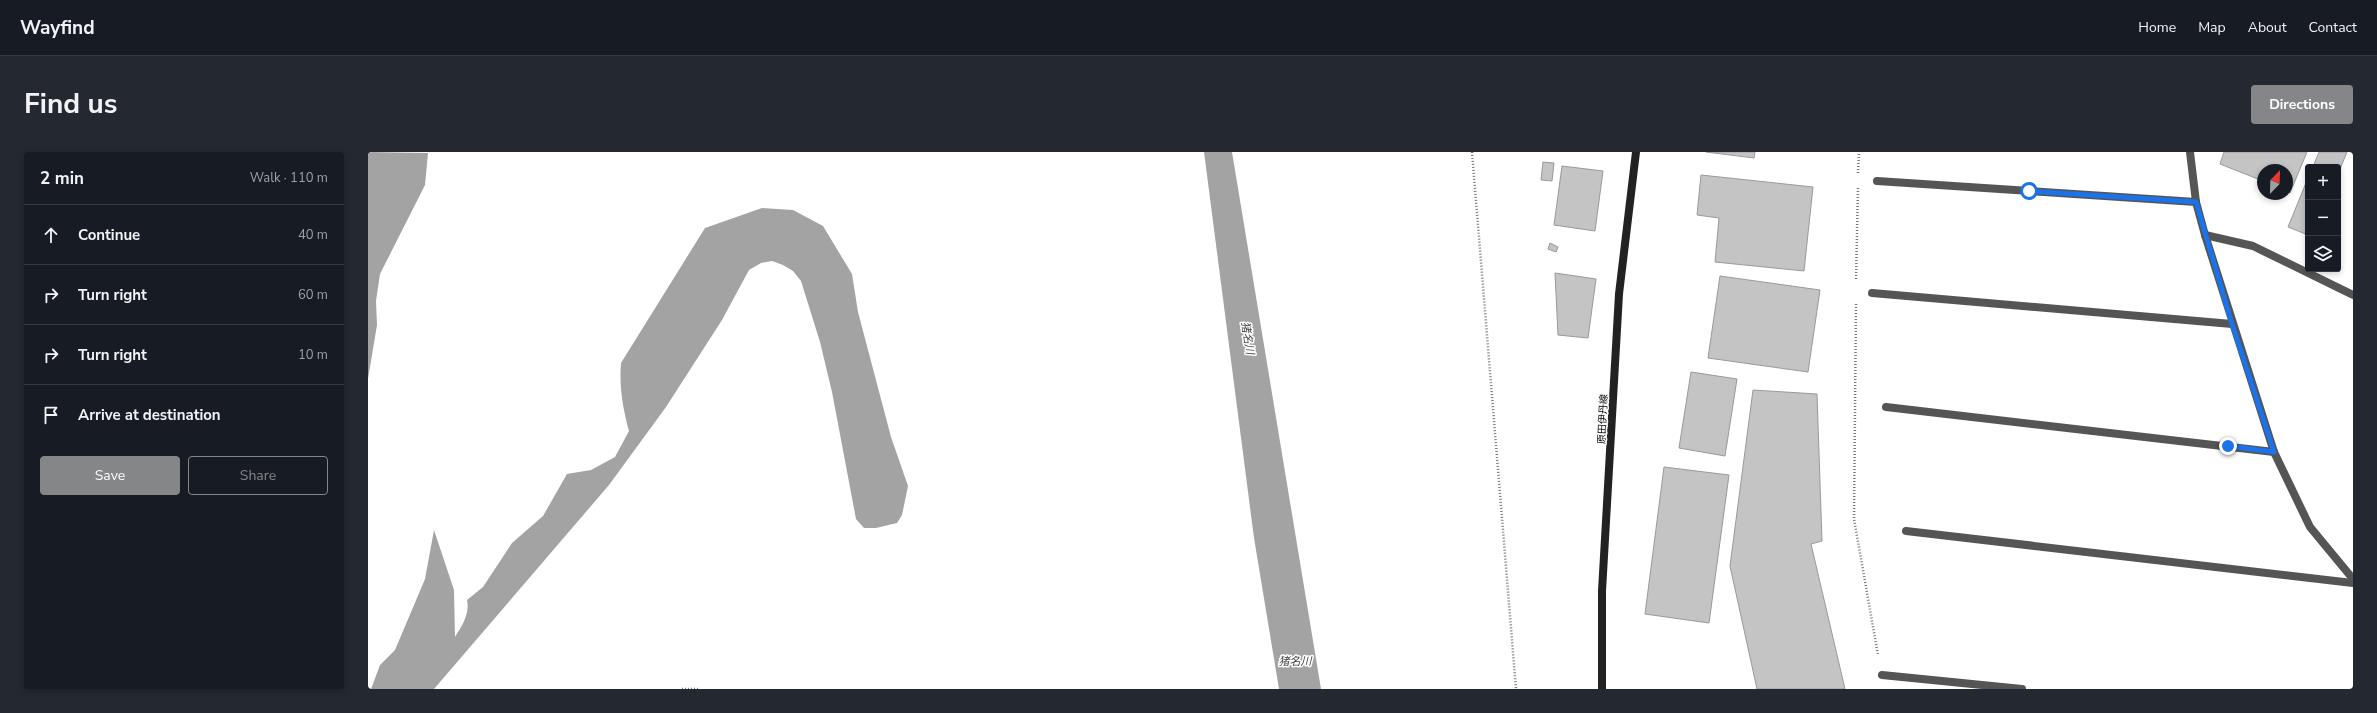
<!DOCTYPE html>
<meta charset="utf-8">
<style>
:root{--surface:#171b24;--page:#242831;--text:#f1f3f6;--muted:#9ea1a6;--line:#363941;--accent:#858687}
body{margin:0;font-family:"Nunito Sans","Noto Sans JP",sans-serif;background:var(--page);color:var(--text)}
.controls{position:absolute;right:12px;top:12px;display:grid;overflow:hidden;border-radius:4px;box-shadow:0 2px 6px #0003}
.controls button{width:36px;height:36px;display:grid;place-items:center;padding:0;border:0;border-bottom:1px solid var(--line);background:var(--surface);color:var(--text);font:20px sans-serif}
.compass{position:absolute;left:1889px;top:12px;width:36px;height:36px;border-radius:50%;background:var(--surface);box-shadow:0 2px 6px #0003;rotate:23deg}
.stop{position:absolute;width:12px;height:12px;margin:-9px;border:3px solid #1a73e8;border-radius:50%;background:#fff}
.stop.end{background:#1a73e8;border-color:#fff;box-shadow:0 1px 4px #0008}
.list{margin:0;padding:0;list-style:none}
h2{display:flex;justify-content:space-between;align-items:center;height:52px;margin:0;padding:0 16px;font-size:17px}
h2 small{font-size:13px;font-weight:400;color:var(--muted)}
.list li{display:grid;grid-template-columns:26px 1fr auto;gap:12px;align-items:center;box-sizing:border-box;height:60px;padding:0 16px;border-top:1px solid var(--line)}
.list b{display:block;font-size:15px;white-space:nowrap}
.list em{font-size:13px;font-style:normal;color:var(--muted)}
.actions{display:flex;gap:8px;padding:12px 16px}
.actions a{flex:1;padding:9px 0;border:1px solid var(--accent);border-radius:4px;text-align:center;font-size:14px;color:var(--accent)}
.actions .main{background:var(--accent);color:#fff}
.icon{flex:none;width:22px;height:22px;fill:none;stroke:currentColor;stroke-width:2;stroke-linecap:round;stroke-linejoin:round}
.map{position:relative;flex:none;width:1985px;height:537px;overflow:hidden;border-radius:4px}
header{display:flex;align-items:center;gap:24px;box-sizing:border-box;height:56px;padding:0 20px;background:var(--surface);border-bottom:1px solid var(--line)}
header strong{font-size:19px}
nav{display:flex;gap:22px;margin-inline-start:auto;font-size:14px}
.intro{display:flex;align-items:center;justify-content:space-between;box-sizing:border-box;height:96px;padding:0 24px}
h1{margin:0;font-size:28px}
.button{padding:10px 18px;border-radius:4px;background:var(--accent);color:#fff;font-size:14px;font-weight:700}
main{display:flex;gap:24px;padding:0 24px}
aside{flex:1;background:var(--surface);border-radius:4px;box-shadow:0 2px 6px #0003}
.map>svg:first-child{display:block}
</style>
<header>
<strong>Wayfind</strong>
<nav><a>Home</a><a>Map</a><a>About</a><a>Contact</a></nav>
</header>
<div class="intro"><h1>Find us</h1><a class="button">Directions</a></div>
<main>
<aside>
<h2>2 min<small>Walk · 110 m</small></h2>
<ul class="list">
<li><svg class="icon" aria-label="ahead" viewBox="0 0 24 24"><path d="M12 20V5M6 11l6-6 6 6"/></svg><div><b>Continue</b></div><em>40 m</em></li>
<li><svg class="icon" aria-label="right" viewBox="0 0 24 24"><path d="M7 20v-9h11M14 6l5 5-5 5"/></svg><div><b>Turn right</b></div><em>60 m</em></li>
<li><svg class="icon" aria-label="right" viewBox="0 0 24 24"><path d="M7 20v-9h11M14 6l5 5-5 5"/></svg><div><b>Turn right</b></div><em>10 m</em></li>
<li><svg class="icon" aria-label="arrive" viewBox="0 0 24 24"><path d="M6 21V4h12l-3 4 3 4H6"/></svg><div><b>Arrive at destination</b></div></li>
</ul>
<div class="actions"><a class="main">Save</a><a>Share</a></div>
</aside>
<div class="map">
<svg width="1985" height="537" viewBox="0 0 1985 537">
<rect width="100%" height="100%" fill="#fff"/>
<g fill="#a3a3a3">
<polygon points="0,0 60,1 57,33 12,122 8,149 9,173 0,227"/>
<polygon points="836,0 864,0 953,537 911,537 886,386"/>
<path d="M394,56L425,58L455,74L484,122L490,160L523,285L540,334L534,363L529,371L508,376H496L488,367L464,240L452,190L433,129L425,119L415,113L404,109L393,111L381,118L354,168L298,255L241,333L66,537H3L12,513L27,498L57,427L66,378L86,438L87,485C94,474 102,462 99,448L115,435L144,391L175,364L199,322L223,318L247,305L261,279C255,257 251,235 253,211L337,76Z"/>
</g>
<g fill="#c4c4c4" stroke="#999">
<polygon points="1338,0 1387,0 1386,6"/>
<polygon points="1856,0 1939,0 1922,41 1919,39 1919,18 1895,18 1895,29 1852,12"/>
<polygon points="1951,0 1979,0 1970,22 1970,15 1945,15"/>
<polygon points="1175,10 1186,11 1184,29 1173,28"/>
<polygon points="1194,14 1235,19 1227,79 1186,73"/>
<polygon points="1333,23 1445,35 1436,119 1347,110 1351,66 1329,63"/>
<polygon points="1940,26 1940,83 1920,75"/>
<polygon points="1182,91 1190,95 1188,100 1180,97"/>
<polygon points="1187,121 1228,127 1220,186 1190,183"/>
<polygon points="1352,124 1452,138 1440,220 1340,206"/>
<polygon points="1323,220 1369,227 1357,304 1311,296"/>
<polygon points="1385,238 1449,242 1454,389 1443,392 1477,537 1389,537 1362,414"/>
<polygon points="1296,315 1361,323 1341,471 1277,462"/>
</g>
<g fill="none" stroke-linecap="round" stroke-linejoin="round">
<g stroke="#777" stroke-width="2.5" stroke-dasharray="1 2" stroke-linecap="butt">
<polyline points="1104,0 1148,537"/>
<polyline points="1490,21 1491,0"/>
<polyline points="1488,127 1490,36"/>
<polyline points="1488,152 1486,367 1510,503"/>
<polyline points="314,537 330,537"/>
</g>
<g stroke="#555" stroke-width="8">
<polyline points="1822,0 1828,50 1837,83 1906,300 1942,375 1985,427"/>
<polyline points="1509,29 1828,50"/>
<polyline points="1837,83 1885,94 1985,143"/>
<polyline points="1504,141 1864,172"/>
<polyline points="1518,255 1906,300"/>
<polyline points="1538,379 1985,431"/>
<polyline points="1514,523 1654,537"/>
</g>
<polyline stroke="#222" stroke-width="8" points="1234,537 1234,439 1251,142 1268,0"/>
</g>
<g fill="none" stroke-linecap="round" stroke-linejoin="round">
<polyline stroke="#1a73e8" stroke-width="5" points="1661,39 1828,50 1864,172 1906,300 1860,294"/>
</g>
<g text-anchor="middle" stroke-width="3" stroke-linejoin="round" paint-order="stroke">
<g font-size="10" fill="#000" stroke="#fff">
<text transform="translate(1234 267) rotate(-87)" y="4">原田伊丹線</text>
</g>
<g font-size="11" font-style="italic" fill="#444" stroke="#fff">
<text transform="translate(880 186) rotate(81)" y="4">猪名川</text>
<text x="927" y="513">猪名川</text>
</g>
</g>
</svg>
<div class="controls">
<button>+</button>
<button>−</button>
<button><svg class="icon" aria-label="layers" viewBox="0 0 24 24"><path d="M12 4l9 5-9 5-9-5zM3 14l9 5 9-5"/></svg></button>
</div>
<svg class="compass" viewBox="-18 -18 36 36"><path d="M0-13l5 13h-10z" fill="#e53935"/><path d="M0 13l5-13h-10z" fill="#9ea1a6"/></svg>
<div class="stop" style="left:1661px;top:39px"></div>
<div class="stop end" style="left:1860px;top:294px"></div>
</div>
</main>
